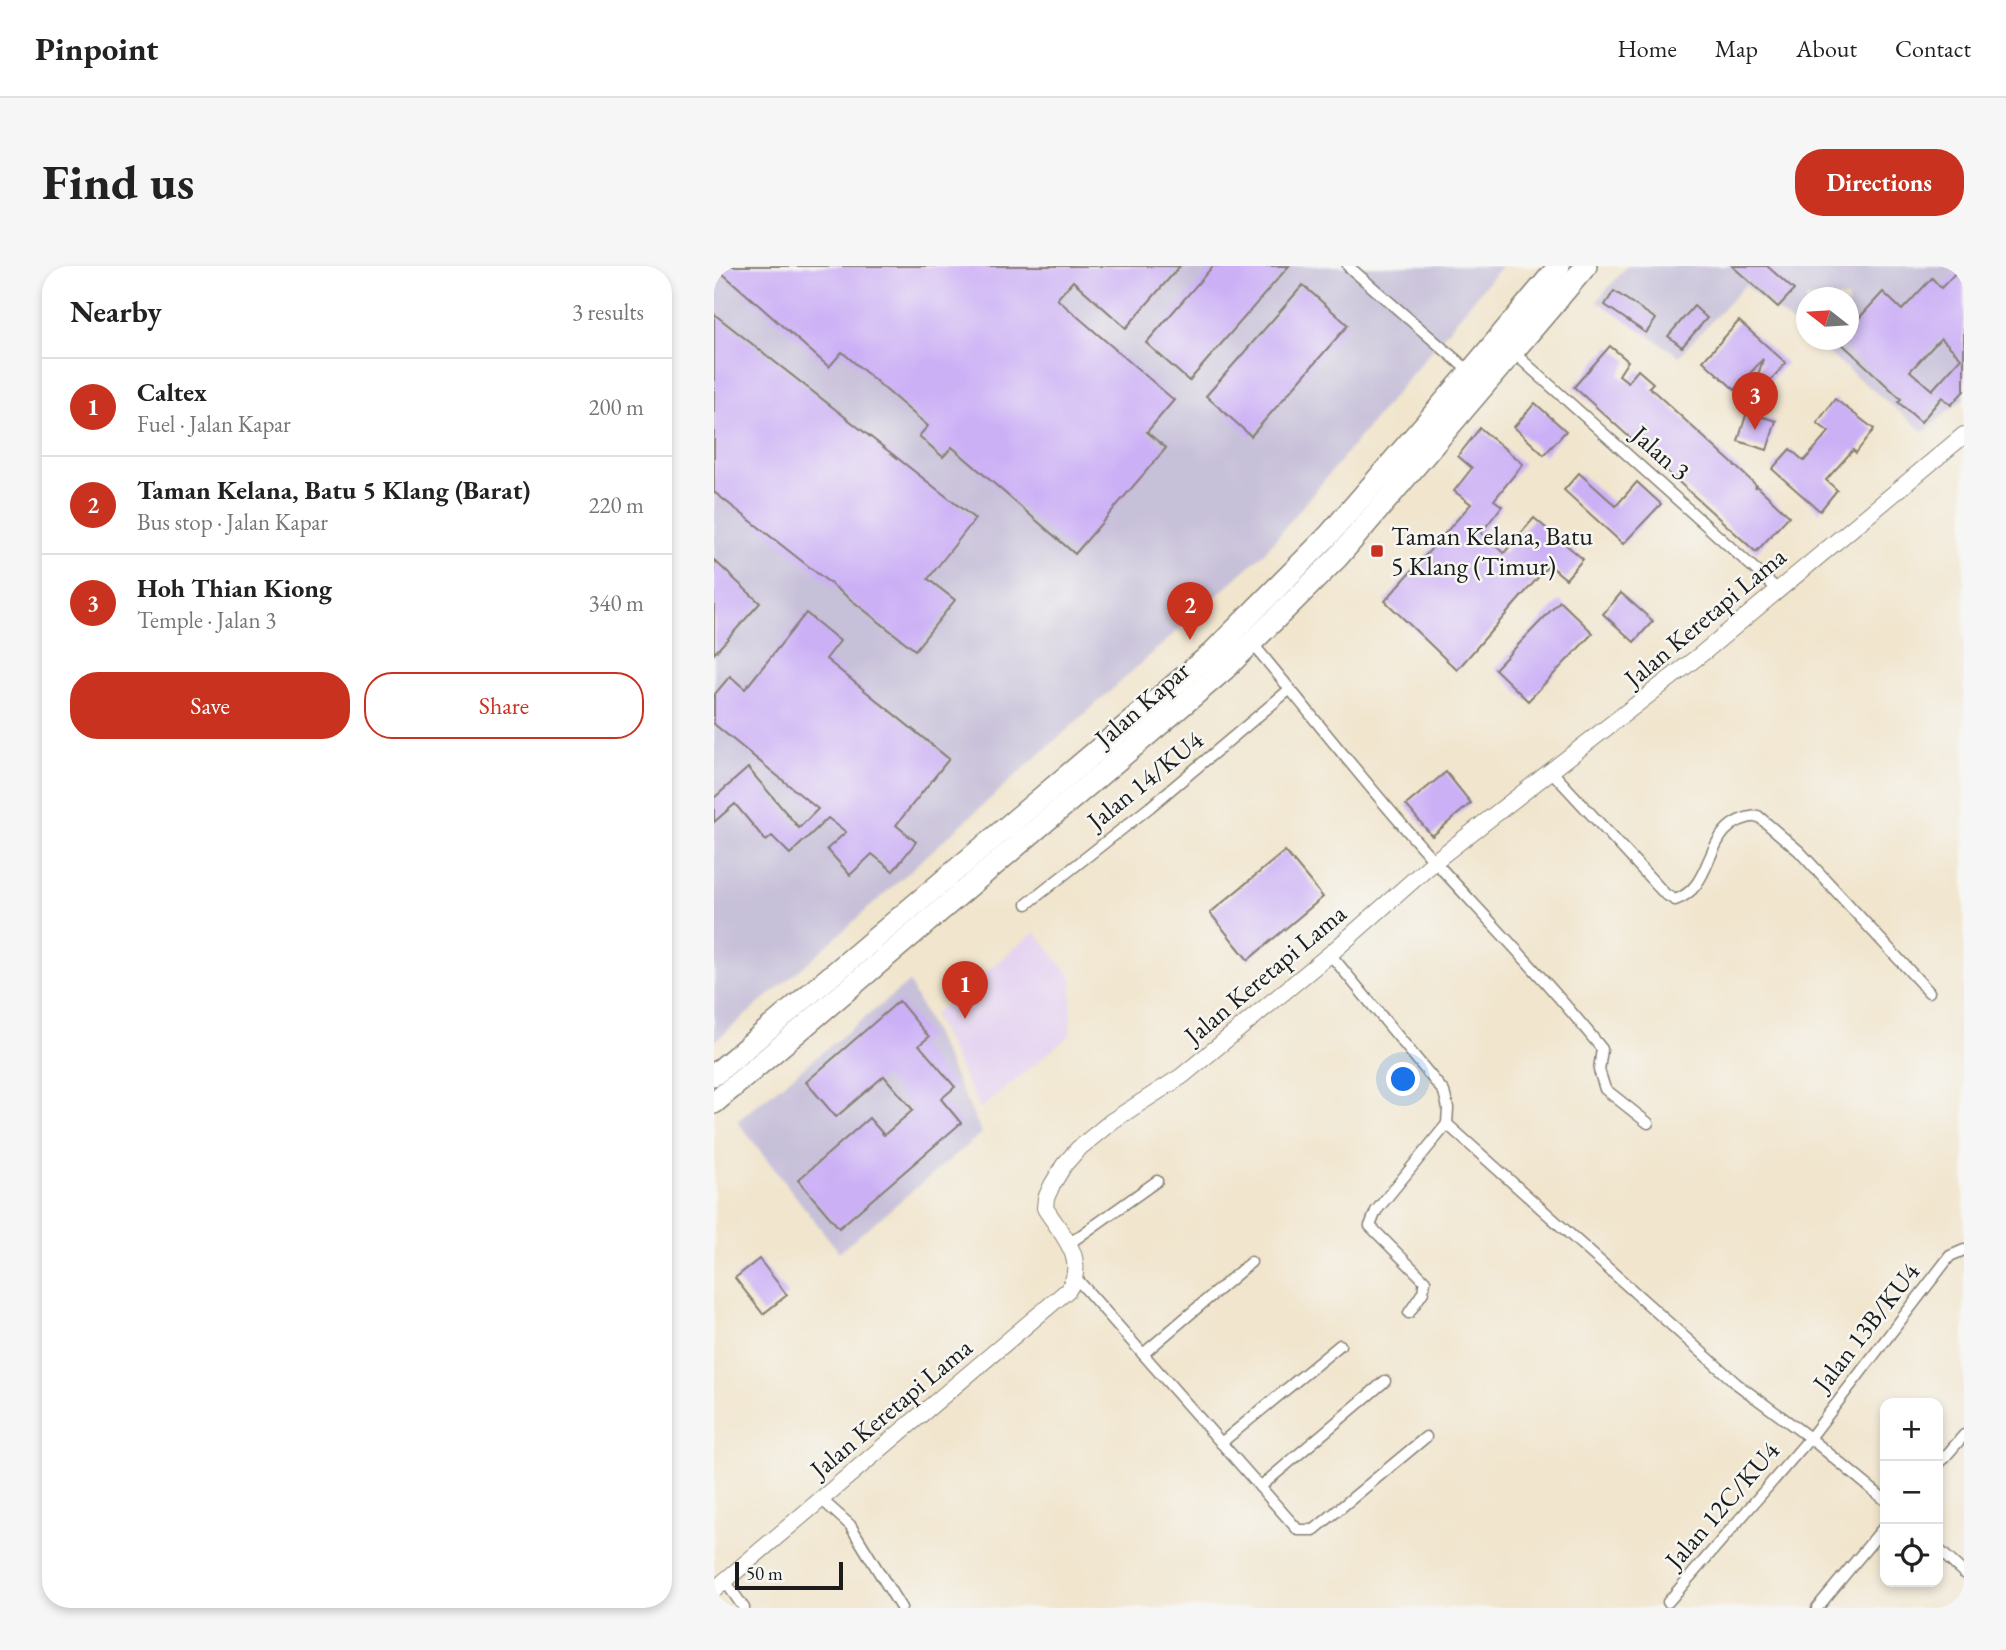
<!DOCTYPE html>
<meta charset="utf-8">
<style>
:root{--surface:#fff;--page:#f6f6f6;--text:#222;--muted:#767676;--line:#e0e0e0;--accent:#c8321e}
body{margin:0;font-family:"EB Garamond",serif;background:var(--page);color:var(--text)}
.controls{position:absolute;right:21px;bottom:21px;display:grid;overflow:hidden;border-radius:14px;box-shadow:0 4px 10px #0003}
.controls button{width:63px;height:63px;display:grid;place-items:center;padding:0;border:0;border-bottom:2px solid var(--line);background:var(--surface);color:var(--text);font:35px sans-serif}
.compass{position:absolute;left:1082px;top:21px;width:63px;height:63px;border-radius:50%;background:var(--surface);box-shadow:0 4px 10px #0003;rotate:287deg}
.scale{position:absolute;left:21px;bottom:18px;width:108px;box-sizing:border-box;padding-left:7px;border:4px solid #1c1c1c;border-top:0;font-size:19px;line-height:24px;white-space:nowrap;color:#1c1c1c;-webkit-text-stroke:5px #f6f6f2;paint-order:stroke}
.you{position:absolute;left:690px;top:814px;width:24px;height:24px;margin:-18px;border:5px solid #fff;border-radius:50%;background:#1a73e8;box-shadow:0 0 0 10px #1a73e833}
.badge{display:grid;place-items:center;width:46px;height:46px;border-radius:50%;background:var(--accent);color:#fff;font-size:23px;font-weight:700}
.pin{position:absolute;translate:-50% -58px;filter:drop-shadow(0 2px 4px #0008)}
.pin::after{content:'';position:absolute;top:37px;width:24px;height:21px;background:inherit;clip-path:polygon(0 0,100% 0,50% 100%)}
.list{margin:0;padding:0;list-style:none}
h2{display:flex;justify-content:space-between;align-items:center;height:91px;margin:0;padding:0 28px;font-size:30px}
h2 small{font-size:23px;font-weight:400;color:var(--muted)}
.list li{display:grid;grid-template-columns:46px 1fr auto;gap:21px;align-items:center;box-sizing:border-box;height:98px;padding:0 28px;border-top:2px solid var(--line)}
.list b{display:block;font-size:26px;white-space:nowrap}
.list p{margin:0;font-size:23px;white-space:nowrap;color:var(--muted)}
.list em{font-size:23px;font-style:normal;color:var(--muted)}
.actions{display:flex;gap:14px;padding:21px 28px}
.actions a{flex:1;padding:16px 0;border:2px solid var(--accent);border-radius:28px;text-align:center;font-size:24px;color:var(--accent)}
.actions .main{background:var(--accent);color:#fff}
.icon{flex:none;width:38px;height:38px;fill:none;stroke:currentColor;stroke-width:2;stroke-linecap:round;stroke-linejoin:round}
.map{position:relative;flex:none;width:1250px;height:1342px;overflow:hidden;border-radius:28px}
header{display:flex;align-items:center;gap:42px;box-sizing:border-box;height:98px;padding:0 35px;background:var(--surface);border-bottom:2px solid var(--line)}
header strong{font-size:33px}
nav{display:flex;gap:38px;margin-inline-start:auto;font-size:24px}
.intro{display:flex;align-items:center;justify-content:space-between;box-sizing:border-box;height:168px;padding:0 42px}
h1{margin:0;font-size:49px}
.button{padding:18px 32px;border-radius:28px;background:var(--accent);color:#fff;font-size:24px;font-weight:700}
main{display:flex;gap:42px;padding:0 42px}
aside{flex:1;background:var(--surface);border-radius:28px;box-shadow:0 4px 10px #0003}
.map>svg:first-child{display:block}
</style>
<header>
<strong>Pinpoint</strong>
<nav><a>Home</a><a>Map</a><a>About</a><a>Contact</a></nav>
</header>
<div class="intro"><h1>Find us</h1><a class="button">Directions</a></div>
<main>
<aside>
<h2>Nearby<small>3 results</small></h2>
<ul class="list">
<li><span class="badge">1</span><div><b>Caltex</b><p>Fuel · Jalan Kapar</p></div><em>200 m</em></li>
<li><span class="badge">2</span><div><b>Taman Kelana, Batu 5 Klang (Barat)</b><p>Bus stop · Jalan Kapar</p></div><em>220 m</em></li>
<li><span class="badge">3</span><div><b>Hoh Thian Kiong</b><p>Temple · Jalan 3</p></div><em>340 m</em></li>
</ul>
<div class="actions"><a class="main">Save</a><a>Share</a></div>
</aside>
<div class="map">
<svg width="1250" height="1342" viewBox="0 0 1250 1342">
<rect width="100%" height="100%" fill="#f6f6f2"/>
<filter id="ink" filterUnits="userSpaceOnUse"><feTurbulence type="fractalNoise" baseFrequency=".0143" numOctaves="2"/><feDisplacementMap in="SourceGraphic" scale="14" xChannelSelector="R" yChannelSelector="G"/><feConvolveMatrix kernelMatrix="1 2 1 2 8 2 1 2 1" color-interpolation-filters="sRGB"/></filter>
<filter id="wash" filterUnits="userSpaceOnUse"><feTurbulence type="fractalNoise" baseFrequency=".00686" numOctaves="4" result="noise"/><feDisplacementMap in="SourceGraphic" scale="28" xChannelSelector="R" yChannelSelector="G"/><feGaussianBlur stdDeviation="1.57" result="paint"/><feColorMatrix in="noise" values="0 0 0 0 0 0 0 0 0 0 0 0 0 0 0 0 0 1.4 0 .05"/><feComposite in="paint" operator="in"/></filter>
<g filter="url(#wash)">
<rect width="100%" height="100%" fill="#f1e5cd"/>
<polygon fill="#e5d3f1" points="321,666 358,712 356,769 266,843 219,748"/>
<g fill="#c7c0d9">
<polygon points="0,0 787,0 550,287 91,699 0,776"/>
<polygon points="913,0 1250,0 1250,132 1210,166 1098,74 1134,74 1134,32 1092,32 1092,69 1031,19 965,90 883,35"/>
<polygon points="195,716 268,867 125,986 23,855"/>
</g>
<g id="blocks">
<g fill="#ccb0f6" fill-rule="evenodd">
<polygon points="0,0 466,0 412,62 359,15 343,33 460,134 433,166 452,182 361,288 238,181 229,191 205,170 214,160 128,86 115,101"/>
<polygon points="499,0 575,0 475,115 432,77"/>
<polygon points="1018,0 1053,0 1080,24 1064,41"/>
<path d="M1248,0H1250V125L1237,139L1228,131L1207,156L1184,136L1187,133L1124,74H1135V63L1169,26L1188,44L1218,12L1227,22ZM1227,72L1247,92L1218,124L1196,105Z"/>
<polygon points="589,19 634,59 537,170 492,130"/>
<polygon points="900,25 942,53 932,67 891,39"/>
<polygon points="980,40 993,52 968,81 954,70"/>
<polygon points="0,48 261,253 214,313 241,334 201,384 0,226"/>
<polygon points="1025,55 1072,97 1035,138 1049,93 1021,124 989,95"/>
<polygon points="896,80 914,95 905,109 914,116 924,104 939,117 935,121 1042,219 1041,222 1043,220 1075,250 1042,286 860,121"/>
<polygon points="1121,133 1160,163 1142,187 1139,184 1112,214 1123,224 1106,245 1058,203 1076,183 1090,195 1115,166 1103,157"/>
<polygon points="821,137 852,165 830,189 800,161"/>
<polygon points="1033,146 1062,155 1053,184 1024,175"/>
<polygon points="766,162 809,198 780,234 788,240 767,267 790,287 820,252 869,293 852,313 835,299 743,404 671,335 757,238 740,225 758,202 744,190"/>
<polygon points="865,207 902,240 923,216 947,238 909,278 850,224"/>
<polygon points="0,294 46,337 0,388"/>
<polygon points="907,327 939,355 920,376 889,348"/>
<polygon points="846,335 879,367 814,435 781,403"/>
<polygon points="92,347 126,375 112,393 235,493 182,559 202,576 179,605 158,588 136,609 113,583 132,566 114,552 76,588 58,570 52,575 21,538 0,556 0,532 34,502 85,562 104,543 0,458 0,429 16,410 31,423"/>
<polygon points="732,506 757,537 718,570 692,539"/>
<polygon points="571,585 609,631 534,694 496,647"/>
<polygon points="185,735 215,771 205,779 241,821 227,833 247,857 125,962 84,914 155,852 170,869 199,844 170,810 122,851 92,816"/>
<polygon points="45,993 73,1029 49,1048 21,1012"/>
</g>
</g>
</g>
<g filter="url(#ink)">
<use href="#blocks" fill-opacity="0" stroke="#868074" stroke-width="2"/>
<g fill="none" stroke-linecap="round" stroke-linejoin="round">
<g stroke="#868074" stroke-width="13">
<g id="street">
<polyline points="634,0 756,106"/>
<polyline points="799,86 1063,323"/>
<path d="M538,377C599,450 658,527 722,597C778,658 836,718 888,783L885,804L891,823L934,857"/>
<path d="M838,506L951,628L961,634C1005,619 986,555 1044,550L1085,585L1215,726"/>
<polyline points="313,638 436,541 576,423"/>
<polyline points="616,688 730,826 734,842 733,858 1023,1118 1096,1172 1171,1234"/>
<polyline points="356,977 443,915"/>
<polyline points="362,1012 584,1264 600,1264 712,1171"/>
<polyline points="695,1047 709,1026 711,1015 656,960 662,945 733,858"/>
<polyline points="429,1088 537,996"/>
<polyline points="507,1177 626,1079"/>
<polyline points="1224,1199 1250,1169"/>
<polyline points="546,1221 671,1115"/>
<polyline points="107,1233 136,1259 187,1342"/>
<polyline points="1224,1283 1250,1307"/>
<polyline points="11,1315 30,1342"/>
<polyline points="954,1336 1096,1172 1236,990 1250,984"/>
<polyline points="1103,1342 1171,1260"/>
</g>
</g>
<g stroke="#868074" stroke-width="18">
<path id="secondary" d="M0,1324L354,1024C375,994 347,968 331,942L332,932L338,919L350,899L364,883L398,855L468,810L616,688L721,595L990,386L1250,169"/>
</g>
<g stroke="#868074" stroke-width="24">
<g id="highway">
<polyline points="0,809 498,387 614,270 756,106 845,0"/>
<polyline points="0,837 511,403 624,291 872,0"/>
</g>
</g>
<use href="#street" stroke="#fff" stroke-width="10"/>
<use href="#secondary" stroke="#fff" stroke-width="16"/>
<use href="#highway" stroke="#fff" stroke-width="21"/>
</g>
</g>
<rect fill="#c8321e" stroke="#f6f6f2" stroke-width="2.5" x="656" y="278" width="14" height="14" rx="3.5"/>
<g text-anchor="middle" stroke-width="5" stroke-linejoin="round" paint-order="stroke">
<g font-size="26" fill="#1c1c1c" stroke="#f6f6f2">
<text transform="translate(947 187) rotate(42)" y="9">Jalan 3</text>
<text transform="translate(991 351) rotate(-40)" y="9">Jalan Keretapi Lama</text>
<text transform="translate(428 438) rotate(-41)" y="9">Jalan Kapar</text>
<text transform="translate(431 514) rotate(-39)" y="9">Jalan 14/KU4</text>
<text transform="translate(551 708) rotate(-40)" y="9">Jalan Keretapi Lama</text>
<text transform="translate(1152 1061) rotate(-52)" y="9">Jalan 13B/KU4</text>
<text transform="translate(177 1142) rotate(-40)" y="9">Jalan Keretapi Lama</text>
<text transform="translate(1008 1239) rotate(-49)" y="9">Jalan 12C/KU4</text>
</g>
<g font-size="26" fill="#1c1c1c" stroke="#f6f6f2" text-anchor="start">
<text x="677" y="279">Taman Kelana, Batu<tspan x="677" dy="30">5 Klang (Timur)</tspan></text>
</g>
</g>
</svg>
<div class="controls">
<button>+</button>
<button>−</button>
<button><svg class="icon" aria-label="locate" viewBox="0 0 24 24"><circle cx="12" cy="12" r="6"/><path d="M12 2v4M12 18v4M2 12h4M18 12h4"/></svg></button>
</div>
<svg class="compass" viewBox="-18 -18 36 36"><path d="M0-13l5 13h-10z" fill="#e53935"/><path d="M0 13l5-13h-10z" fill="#767676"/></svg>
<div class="scale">50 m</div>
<div class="you"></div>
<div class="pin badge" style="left:251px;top:753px">1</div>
<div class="pin badge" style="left:476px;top:374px">2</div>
<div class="pin badge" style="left:1041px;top:164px">3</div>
</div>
</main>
